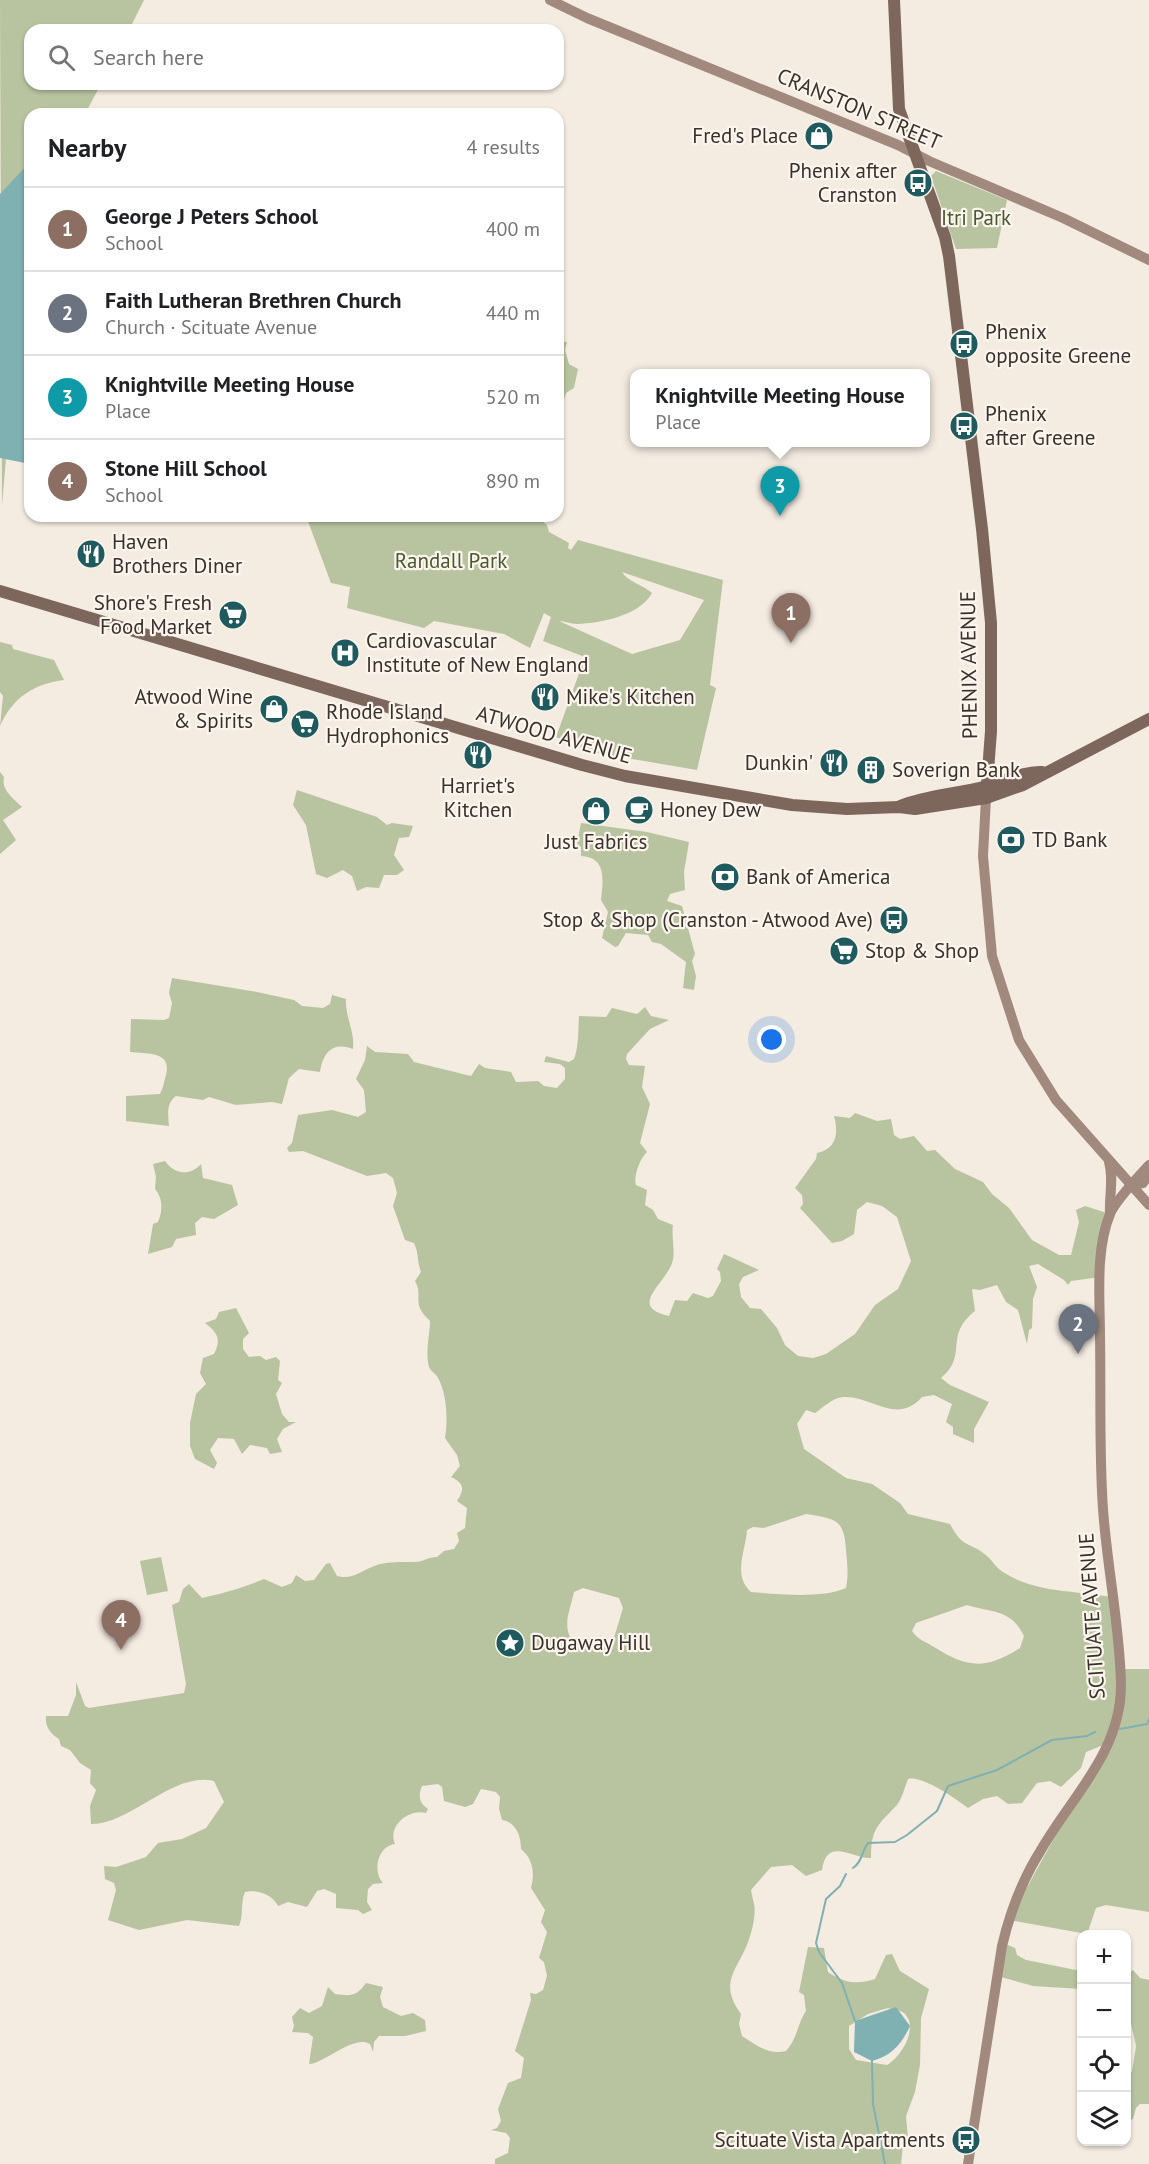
<!DOCTYPE html>
<meta charset="utf-8">
<style>
:root{--surface:#fff;--page:#f6f6f6;--text:#202124;--muted:#757577;--line:#e0e0e0;--accent:#7c3aed}
body{margin:0;font-family:"PT Sans",sans-serif;background:var(--page);color:var(--text)}
.controls{position:absolute;right:18px;bottom:18px;display:grid;overflow:hidden;border-radius:12px;box-shadow:0 2px 4px #0004}
.controls button{width:54px;height:54px;display:grid;place-items:center;padding:0;border:0;border-bottom:2px solid var(--line);background:var(--surface);color:var(--text);font:30px sans-serif}
.you{position:absolute;left:772px;top:1040px;width:21px;height:21px;margin:-15px;border:4px solid #fff;border-radius:50%;background:#1a73e8;box-shadow:0 0 0 9px #1a73e833}
.badge{display:grid;place-items:center;width:39px;height:39px;border-radius:50%;background:var(--accent);color:#fff;font-size:20px;font-weight:700}
.pin{position:absolute;translate:-50% -50px;filter:drop-shadow(0 2px 3px #0008)}
.pin::after{content:'';position:absolute;top:32px;width:21px;height:18px;background:inherit;clip-path:polygon(0 0,100% 0,50% 100%)}
.popup{position:absolute;left:630px;top:369px;width:300px;height:78px;box-sizing:border-box;display:grid;place-content:center;border-radius:12px;background:var(--surface);filter:drop-shadow(0 2px 4px #0005);font-size:20px;white-space:nowrap;color:var(--muted)}
.popup b{font-size:22px;color:var(--text)}
.popup::after{content:'';position:absolute;left:50%;top:100%;margin-left:-12px;border:12px solid transparent;border-top-color:var(--surface)}
.list{margin:0;padding:0;list-style:none}
h2{display:flex;justify-content:space-between;align-items:center;height:78px;margin:0;padding:0 24px;font-size:26px}
h2 small{font-size:20px;font-weight:400;color:var(--muted)}
.list li{display:grid;grid-template-columns:39px 1fr auto;gap:18px;align-items:center;box-sizing:border-box;height:84px;padding:0 24px;border-top:2px solid var(--line)}
.list b{display:block;font-size:22px;white-space:nowrap}
.list p{margin:0;font-size:20px;white-space:nowrap;color:var(--muted)}
.list em{font-size:20px;font-style:normal;color:var(--muted)}
.icon{flex:none;width:33px;height:33px;fill:none;stroke:currentColor;stroke-width:2;stroke-linecap:round;stroke-linejoin:round}
.map{position:relative;flex:none;width:1149px;height:2164px;overflow:hidden}
.search{position:absolute;background:var(--surface);box-shadow:0 2px 4px #0004;left:24px;top:24px;width:540px;height:66px;display:flex;align-items:center;gap:15px;box-sizing:border-box;padding:0 21px;border-radius:18px;color:var(--muted);font-size:22px}
.panel{position:absolute;background:var(--surface);box-shadow:0 2px 4px #0004;left:24px;top:108px;width:540px;height:414px;border-radius:18px}
.map>svg:first-child{display:block}
</style>
<div class="map">
<svg width="1149" height="2164" viewBox="0 0 1149 2164">
<rect width="100%" height="100%" fill="#f4ebe1"/>
<g fill="#b8c4a0" fill-rule="evenodd">
<polygon points="0,0 144,0 129,30 30,30 30,84 101,84 85,114 30,114 30,461 6,459 2,505"/>
<polygon points="936,171 1007,200 997,248 956,249 931,176"/>
<polygon points="558,341 567,342 565,350 569,364 578,369 574,388 566,393 562,407 558,405"/>
<path d="M306,516H536L547,525L549,532L569,543L568,548L571,550L578,540L723,580L710,685L716,688L697,770L597,753L556,737L585,657L543,641L551,617L544,613L530,648L504,634L434,621L424,628L347,608L350,587L331,583ZM622,572L704,600L680,640L632,654L559,621C564,621 571,624 577,624C601,623 639,616 652,593C643,585 627,581 622,572Z"/>
<path d="M0,642L12,645L13,649L54,660L64,680C34,684 13,697 0,726L3,696L0,692Z"/>
<path d="M0,772L4,777C1,790 13,798 22,807L3,820L16,840L0,854Z"/>
<polygon points="297,790 377,817 387,825 392,823 413,826 409,837 399,838 394,855 404,870 397,875 384,875 379,888 366,887 357,891 352,876 343,870 327,878 316,874 306,825 293,805"/>
<path d="M581,823L647,832L689,842L684,872L685,890L670,894L667,901L682,906L695,954L692,961L696,976L694,990L683,988L686,962L661,944L652,942L648,935L626,933L618,946L615,947L602,938L608,912L601,900C603,881 607,857 581,856V847L577,844Z"/>
<path d="M172,978L257,992L294,1000L302,1006L323,1008L330,1004L332,995L346,999C345,1017 355,1031 353,1049C332,1041 323,1053 320,1072L299,1069L289,1078L282,1104L272,1102L236,1105L209,1097L203,1100L176,1096C166,1103 168,1115 169,1126L126,1121V1096L160,1094C163,1088 164,1082 166,1075C172,1051 148,1054 130,1052L131,1019L164,1020L169,1018L172,1003L169,993Z"/>
<path d="M645,1007L651,1016L669,1020L650,1029L627,1054L626,1059L629,1065L645,1066L642,1087L650,1104L640,1143L647,1152C640,1158 633,1177 636,1185L647,1190L645,1205L653,1210L658,1219L673,1225C671,1236 676,1253 672,1263C665,1284 627,1307 669,1316L675,1300L687,1301L693,1293L708,1298L713,1296L721,1281L720,1272L717,1269L724,1254L759,1270L743,1277L739,1284L741,1297L750,1308L761,1309L777,1328L785,1345L798,1356L813,1358L826,1354L855,1334L875,1305L898,1289L911,1261L897,1217L882,1206L867,1202L857,1210L854,1234L842,1241L832,1243L800,1208L803,1204L802,1195L795,1188L816,1159L817,1153C836,1149 839,1134 834,1116L850,1118L855,1113L877,1121L891,1119L894,1135L900,1139L914,1136L927,1151L935,1150L955,1169L983,1182L992,1194L1009,1208L1032,1240L1059,1255H1071L1079,1222L1076,1210L1085,1206L1110,1214L1101,1277L1071,1281L1068,1285L1064,1280L1038,1264L1029,1266L1037,1287L1033,1299L1032,1328L1029,1330L1027,1344L1018,1310L1006,1302L997,1285L980,1290L972,1289L975,1311C943,1336 969,1355 941,1378L950,1385L989,1402L974,1429V1443L953,1434V1427L946,1422L952,1404L934,1395L922,1397C896,1426 872,1395 843,1397C832,1398 824,1407 815,1413L806,1410L797,1424L804,1449L846,1478L872,1484L900,1503L908,1514L950,1524C964,1550 968,1540 987,1556C993,1561 996,1568 1003,1572C1035,1593 1074,1590 1111,1597L1121,1669H1149V1912L1106,1905L1096,1908L1087,1934L1009,1920L1106,1744L1086,1752L1081,1768L1061,1787L1050,1781L1037,1783L1022,1803L1008,1804L997,1796L983,1799L968,1808C956,1799 922,1775 908,1779C905,1786 902,1799 897,1805C878,1825 871,1828 871,1858C852,1859 827,1836 822,1870L806,1876L792,1865L771,1867L751,1890C752,1896 753,1899 754,1904C756,1912 753,1928 750,1936C741,1968 716,1980 741,2014L739,2024L742,2036C757,2046 769,2055 786,2051C798,2038 797,2024 806,2011L804,1995L799,1992L808,1947L824,1948L828,1972C844,1983 857,1985 875,1979L886,1955L892,1954L900,1971L929,1989L921,2018L920,2065L915,2092L906,2116L908,2139L903,2146L901,2164H495V2159L508,2153L510,2138L506,2133L491,2130L497,2128L501,2121L498,2109L508,2083L521,2078L524,2058L515,2051L531,2000L530,1993L536,1994L543,1990L547,1976L544,1962L539,1958L547,1932L541,1922L545,1910L531,1888C535,1873 533,1859 521,1849C521,1836 516,1822 502,1820L499,1809L500,1797L496,1792L481,1789L473,1804L465,1807L444,1801L442,1787L438,1784L422,1786C418,1796 419,1803 428,1809L426,1813C409,1808 387,1826 395,1844C378,1846 372,1871 383,1883L373,1884L368,1889L367,1902L372,1910L363,1914L358,1910L336,1908V1894L324,1889L317,1891L307,1907L288,1902L278,1906C273,1895 256,1889 245,1892C240,1903 244,1915 239,1926L187,1920L139,1930L108,1920L116,1890L114,1883L105,1879L104,1866L116,1867L146,1857L158,1843L182,1839L206,1828L224,1802L214,1781C173,1771 130,1825 91,1824L90,1806L96,1790L90,1783L91,1770L80,1763L70,1750L61,1746L59,1739C50,1733 45,1727 46,1716H68L76,1695V1682L85,1706L89,1708L184,1693L186,1684L172,1605L179,1602L183,1589L189,1584L202,1598C224,1593 243,1588 264,1579L282,1587L292,1583L296,1575L305,1581L314,1580L326,1564L330,1563L337,1576C352,1580 359,1572 372,1567C385,1561 401,1562 414,1562C423,1562 428,1557 437,1557L444,1551L454,1549L459,1541L457,1533L465,1528L467,1508L457,1501C465,1489 464,1483 451,1477L460,1466L457,1455L445,1438C448,1420 447,1394 438,1378C436,1373 431,1372 429,1367C425,1352 430,1334 430,1321C410,1303 424,1297 415,1281L421,1272C417,1262 419,1253 414,1243L405,1240L393,1206L397,1193L393,1178L386,1173L367,1176L303,1151L289,1152L287,1148L292,1143L298,1115L332,1110L358,1117L366,1112L364,1090L356,1079L365,1060L367,1046L375,1052L408,1054L414,1062L471,1076L479,1064L485,1068L511,1072L516,1082L538,1081L544,1086L557,1088L565,1079V1068L560,1064L544,1062L546,1056L569,1062L574,1059C579,1045 578,1031 579,1016L606,1017L612,1008L637,1014ZM806,1514C835,1519 844,1518 846,1550C847,1563 849,1574 846,1588C822,1599 777,1594 751,1592C732,1575 746,1550 747,1530L753,1527L764,1528ZM583,1588L619,1598L623,1608L613,1641L604,1647L574,1643C561,1627 570,1611 574,1592ZM967,1605C993,1613 1011,1609 1024,1636L1020,1648C986,1670 967,1668 934,1647C925,1641 918,1640 912,1631L916,1623ZM888,2008C894,2010 902,2010 906,2015C918,2030 900,2058 887,2065L856,2060L849,2049V2026L868,2014Z"/>
<path d="M165,1161C175,1175 190,1176 201,1164L203,1178L232,1185L238,1205L214,1219L202,1217L195,1223L196,1235L176,1239L172,1247L148,1254L153,1224L158,1222C163,1211 163,1198 155,1189L156,1177L153,1164Z"/>
<path d="M236,1308L249,1333L243,1339V1349L249,1357L260,1356L266,1360L276,1357L280,1361L278,1380L282,1383L276,1394L282,1414L289,1422H296L283,1429L277,1439L282,1452L270,1454L267,1448L250,1445L242,1454L234,1439L218,1438L210,1450L217,1463L214,1469L195,1459L190,1446V1423L196,1394L206,1384L200,1373L203,1358L214,1354C222,1339 217,1332 205,1323L216,1319L219,1312Z"/>
<polygon points="161,1557 168,1591 147,1595 140,1561"/>
<polygon points="1003,1943 1015,1948 1017,1955 1026,1960 1081,1971 1081,1989 1033,1986 997,1976"/>
<polygon points="1133,1970 1140,1978 1149,1980 1149,2104 1140,2104 1136,2108 1133,2119 1127,2121 1127,2080 1132,2071 1136,2046 1127,2005 1127,1975"/>
<path d="M366,1983L383,1987L380,1997L383,2007L401,2016L413,2013L425,2020L426,2031L405,2036H379L374,2042L373,2052L370,2044C354,2034 325,2063 309,2064L313,2037L308,2033L292,2032L294,2026L292,2017L300,2008L309,2013L322,2006L328,1987L335,1994C351,1996 356,1997 366,1983Z"/>
</g>
<g fill="#7fb0b2">
<polygon points="30,162 30,464 0,458 0,194"/>
<path d="M896,2007L910,2026C901,2045 891,2056 872,2061L854,2052L855,2021Z"/>
</g>
<g fill="none" stroke-linecap="round" stroke-linejoin="round">
<g stroke="#7fb0b2" stroke-width="2">
<polyline points="1120,1729 1147,1724 1149,1719"/>
<path d="M853,1868C863,1861 861,1852 868,1843L895,1842L907,1835L937,1811L948,1786L997,1770L1052,1740L1087,1736L1095,1732"/>
<polyline points="846,1874 840,1886 826,1899 816,1943 819,1952 842,1983 855,2021"/>
<polyline points="872,2061 873,2104 885,2164"/>
</g>
<g stroke="#a18a7d" stroke-width="10">
<polyline points="550,0 587,18 898,145 929,161 1063,218 1149,260"/>
<polyline points="986,798 983,856 992,956 1019,1040 1056,1100 1149,1205"/>
<path d="M1109,1162C1114,1179 1109,1196 1110,1214"/>
<polyline points="1133,1185 1143,1183 1149,1174"/>
<path d="M968,2164L1002,1946C1010,1912 1022,1880 1041,1850C1072,1796 1121,1752 1121,1685C1120,1627 1107,1567 1103,1509C1099,1452 1101,1394 1100,1336C1100,1298 1095,1251 1110,1214C1115,1201 1139,1176 1149,1165"/>
</g>
<g stroke="#7d675c" stroke-width="12">
<polyline points="894,0 899,109 945,237 949,256 982,529 991,623 991,731 986,798"/>
<polyline points="0,591 582,765 625,776 792,805 847,809 899,807 915,809 986,798 1023,785 1149,719"/>
<path d="M900,806C928,795 958,794 987,786C1005,781 1024,771 1042,772"/>
</g>
</g>
<defs>
<g id="shop-disc" transform="scale(1.5)"><circle r="9.5" fill="#1f5a5e" stroke="#fbf5ee"/><path d="M-5-2.5h2.3a2.7 3.5 0 0 1 5.4 0H5L5.5 6h-11ZM-1.5-2.5h3a1.5 2.3 0 0 0-3 0Z" fill="#fff"/></g>
<g id="bus-disc" transform="scale(1.5)"><circle r="9.5" fill="#1f5a5e" stroke="#fbf5ee"/><path d="M-5-6H5V4H4V6H2V4H-2V6H-4V4H-5ZM-3.5-4V0h7V-4ZM-3.5 1.2v1.5H-2V1.2ZM2 1.2v1.5H3.5V1.2Z" fill="#fff"/></g>
<g id="restaurant-disc" transform="scale(1.5)"><circle r="9.5" fill="#1f5a5e" stroke="#fbf5ee"/><path d="M-5-6h1v4h1v-4h1v4h1v-4h1v5L-1.5 .5V6h-2V.5L-5-1ZM5-6V6H3V1.5H1.5Q1.5-4 5-6Z" fill="#fff"/></g>
<g id="supermarket-disc" transform="scale(1.5)"><circle r="9.5" fill="#1f5a5e" stroke="#fbf5ee"/><path d="M-6-5.5h2.5l.6 2H6L4.5 2H-2.5L-4.4-4H-6ZM-1.5 3.2a1.3 1.3 0 1 0 .1 0ZM3 3.2a1.3 1.3 0 1 0 .1 0Z" fill="#fff"/></g>
<g id="hospital-disc" transform="scale(1.5)"><circle r="9.5" fill="#1f5a5e" stroke="#fbf5ee"/><path d="M-5-5h3v3.5h4V-5h3V5h-3V1.5h-4V5h-3Z" fill="#fff"/></g>
<g id="building-disc" transform="scale(1.5)"><circle r="9.5" fill="#1f5a5e" stroke="#fbf5ee"/><path d="M-4-6H4V6H1V3H-1V6H-4ZM-2.5-4.3h1.7v1.8h-1.7ZM.8-4.3h1.7v1.8H.8ZM-2.5-1h1.7V.8h-1.7ZM.8-1h1.7V.8H.8Z" fill="#fff"/></g>
<g id="cafe-disc" transform="scale(1.5)"><circle r="9.5" fill="#1f5a5e" stroke="#fbf5ee"/><path d="M-5.5-4.5H6V0H3Q3 3.5 0 3.5H-2.5Q-5.5 3.5-5.5 0ZM3-3.2v2h1.7v-2ZM-6 4.5H4V6H-6Z" fill="#fff"/></g>
<g id="bank-disc" transform="scale(1.5)"><circle r="9.5" fill="#1f5a5e" stroke="#fbf5ee"/><path d="M-6-4H6V4H-6ZM0-2.3a2.3 2.3 0 1 0 0 4.6a2.3 2.3 0 1 0 0-4.6Z" fill="#fff"/></g>
<g id="sight-disc" transform="scale(1.5)"><circle r="9.5" fill="#1f5a5e" stroke="#fbf5ee"/><path d="M0-6L1.8-2.2L6-1.7L2.9 1.2L3.7 5.4L0 3.3L-3.7 5.4L-2.9 1.2L-6-1.7L-1.8-2.2Z" fill="#fff"/></g>
</defs>
<g fill-rule="evenodd">
<use href="#shop-disc" x="819" y="136"/>
<use href="#bus-disc" x="918" y="183"/>
<use href="#bus-disc" x="964" y="344"/>
<use href="#bus-disc" x="964" y="426"/>
<use href="#restaurant-disc" x="91" y="554"/>
<use href="#supermarket-disc" x="233" y="615"/>
<use href="#hospital-disc" x="345" y="653"/>
<use href="#restaurant-disc" x="545" y="697"/>
<use href="#shop-disc" x="274" y="709"/>
<use href="#supermarket-disc" x="305" y="724"/>
<use href="#restaurant-disc" x="478" y="755"/>
<use href="#restaurant-disc" x="834" y="763"/>
<use href="#building-disc" x="871" y="770"/>
<use href="#cafe-disc" x="639" y="810"/>
<use href="#shop-disc" x="596" y="811"/>
<use href="#bank-disc" x="1011" y="840"/>
<use href="#bank-disc" x="725" y="877"/>
<use href="#bus-disc" x="894" y="920"/>
<use href="#supermarket-disc" x="844" y="951"/>
<use href="#sight-disc" x="510" y="1643"/>
<use href="#bus-disc" x="966" y="2140"/>
</g>
<g text-anchor="middle" stroke-width="4.5" stroke-linejoin="round" paint-order="stroke">
<g font-size="21" fill="#3b302b" stroke="#fbf5ee">
<text transform="translate(859 109) rotate(23)" y="7">CRANSTON STREET</text>
<text transform="translate(969 665) rotate(-91)" y="7">PHENIX AVENUE</text>
<text transform="translate(554 735) rotate(16)" y="7">ATWOOD AVENUE</text>
<text transform="translate(1092 1616) rotate(-94)" y="7">SCITUATE AVENUE</text>
</g>
<g font-size="21" fill="#3b302b" stroke="#fbf5ee" text-anchor="start">
<text x="798" y="143" text-anchor="end">Fred's Place</text>
<text x="897" y="178" text-anchor="end">Phenix after<tspan x="897" dy="24">Cranston</tspan></text>
<text x="985" y="339">Phenix<tspan x="985" dy="24">opposite Greene</tspan></text>
<text x="985" y="421">Phenix<tspan x="985" dy="24">after Greene</tspan></text>
<text x="112" y="549">Haven<tspan x="112" dy="24">Brothers Diner</tspan></text>
<text x="212" y="610" text-anchor="end">Shore's Fresh<tspan x="212" dy="24">Food Market</tspan></text>
<text x="366" y="648">Cardiovascular<tspan x="366" dy="24">Institute of New England</tspan></text>
<text x="253" y="704" text-anchor="end">Atwood Wine<tspan x="253" dy="24">&amp; Spirits</tspan></text>
<text x="566" y="704">Mike's Kitchen</text>
<text x="326" y="719">Rhode Island<tspan x="326" dy="24">Hydrophonics</tspan></text>
<text x="813" y="770" text-anchor="end">Dunkin'</text>
<text x="892" y="777">Soverign Bank</text>
<text x="478" y="793" text-anchor="middle">Harriet's<tspan x="478" dy="24">Kitchen</tspan></text>
<text x="660" y="817">Honey Dew</text>
<text x="1032" y="847">TD Bank</text>
<text x="596" y="849" text-anchor="middle">Just Fabrics</text>
<text x="746" y="884">Bank of America</text>
<text x="873" y="927" text-anchor="end">Stop &amp; Shop (Cranston - Atwood Ave)</text>
<text x="865" y="958">Stop &amp; Shop</text>
<text x="531" y="1650">Dugaway Hill</text>
<text x="945" y="2147" text-anchor="end">Scituate Vista Apartments</text>
</g>
<g font-size="21" fill="#4a5a2e" stroke="#fbf5ee">
<text x="976" y="225">Itri Park</text>
<text x="451" y="568">Randall Park</text>
</g>
</g>
</svg>
<div class="controls">
<button>+</button>
<button>−</button>
<button><svg class="icon" aria-label="locate" viewBox="0 0 24 24"><circle cx="12" cy="12" r="6"/><path d="M12 2v4M12 18v4M2 12h4M18 12h4"/></svg></button>
<button><svg class="icon" aria-label="layers" viewBox="0 0 24 24"><path d="M12 4l9 5-9 5-9-5zM3 14l9 5 9-5"/></svg></button>
</div>
<div class="you"></div>
<div class="pin badge" style="left:791px;top:643px;background:#8d6e63">1</div>
<div class="pin badge" style="left:1078px;top:1354px;background:#6b7280">2</div>
<div class="pin badge" style="left:780px;top:516px;background:#0f9aa8">3</div>
<div class="popup"><b>Knightville Meeting House</b>Place</div>
<div class="pin badge" style="left:121px;top:1650px;background:#8d6e63">4</div>
<div class="search"><svg class="icon" aria-label="search" viewBox="0 0 24 24"><circle cx="10" cy="10" r="6"/><path d="M15 15l6 6"/></svg>Search here</div>
<section class="panel">
<h2>Nearby<small>4 results</small></h2>
<ul class="list">
<li><span class="badge" style="background:#8d6e63">1</span><div><b>George J Peters School</b><p>School</p></div><em>400 m</em></li>
<li><span class="badge" style="background:#6b7280">2</span><div><b>Faith Lutheran Brethren Church</b><p>Church · Scituate Avenue</p></div><em>440 m</em></li>
<li><span class="badge" style="background:#0f9aa8">3</span><div><b>Knightville Meeting House</b><p>Place</p></div><em>520 m</em></li>
<li><span class="badge" style="background:#8d6e63">4</span><div><b>Stone Hill School</b><p>School</p></div><em>890 m</em></li>
</ul>
</section>
</div>
